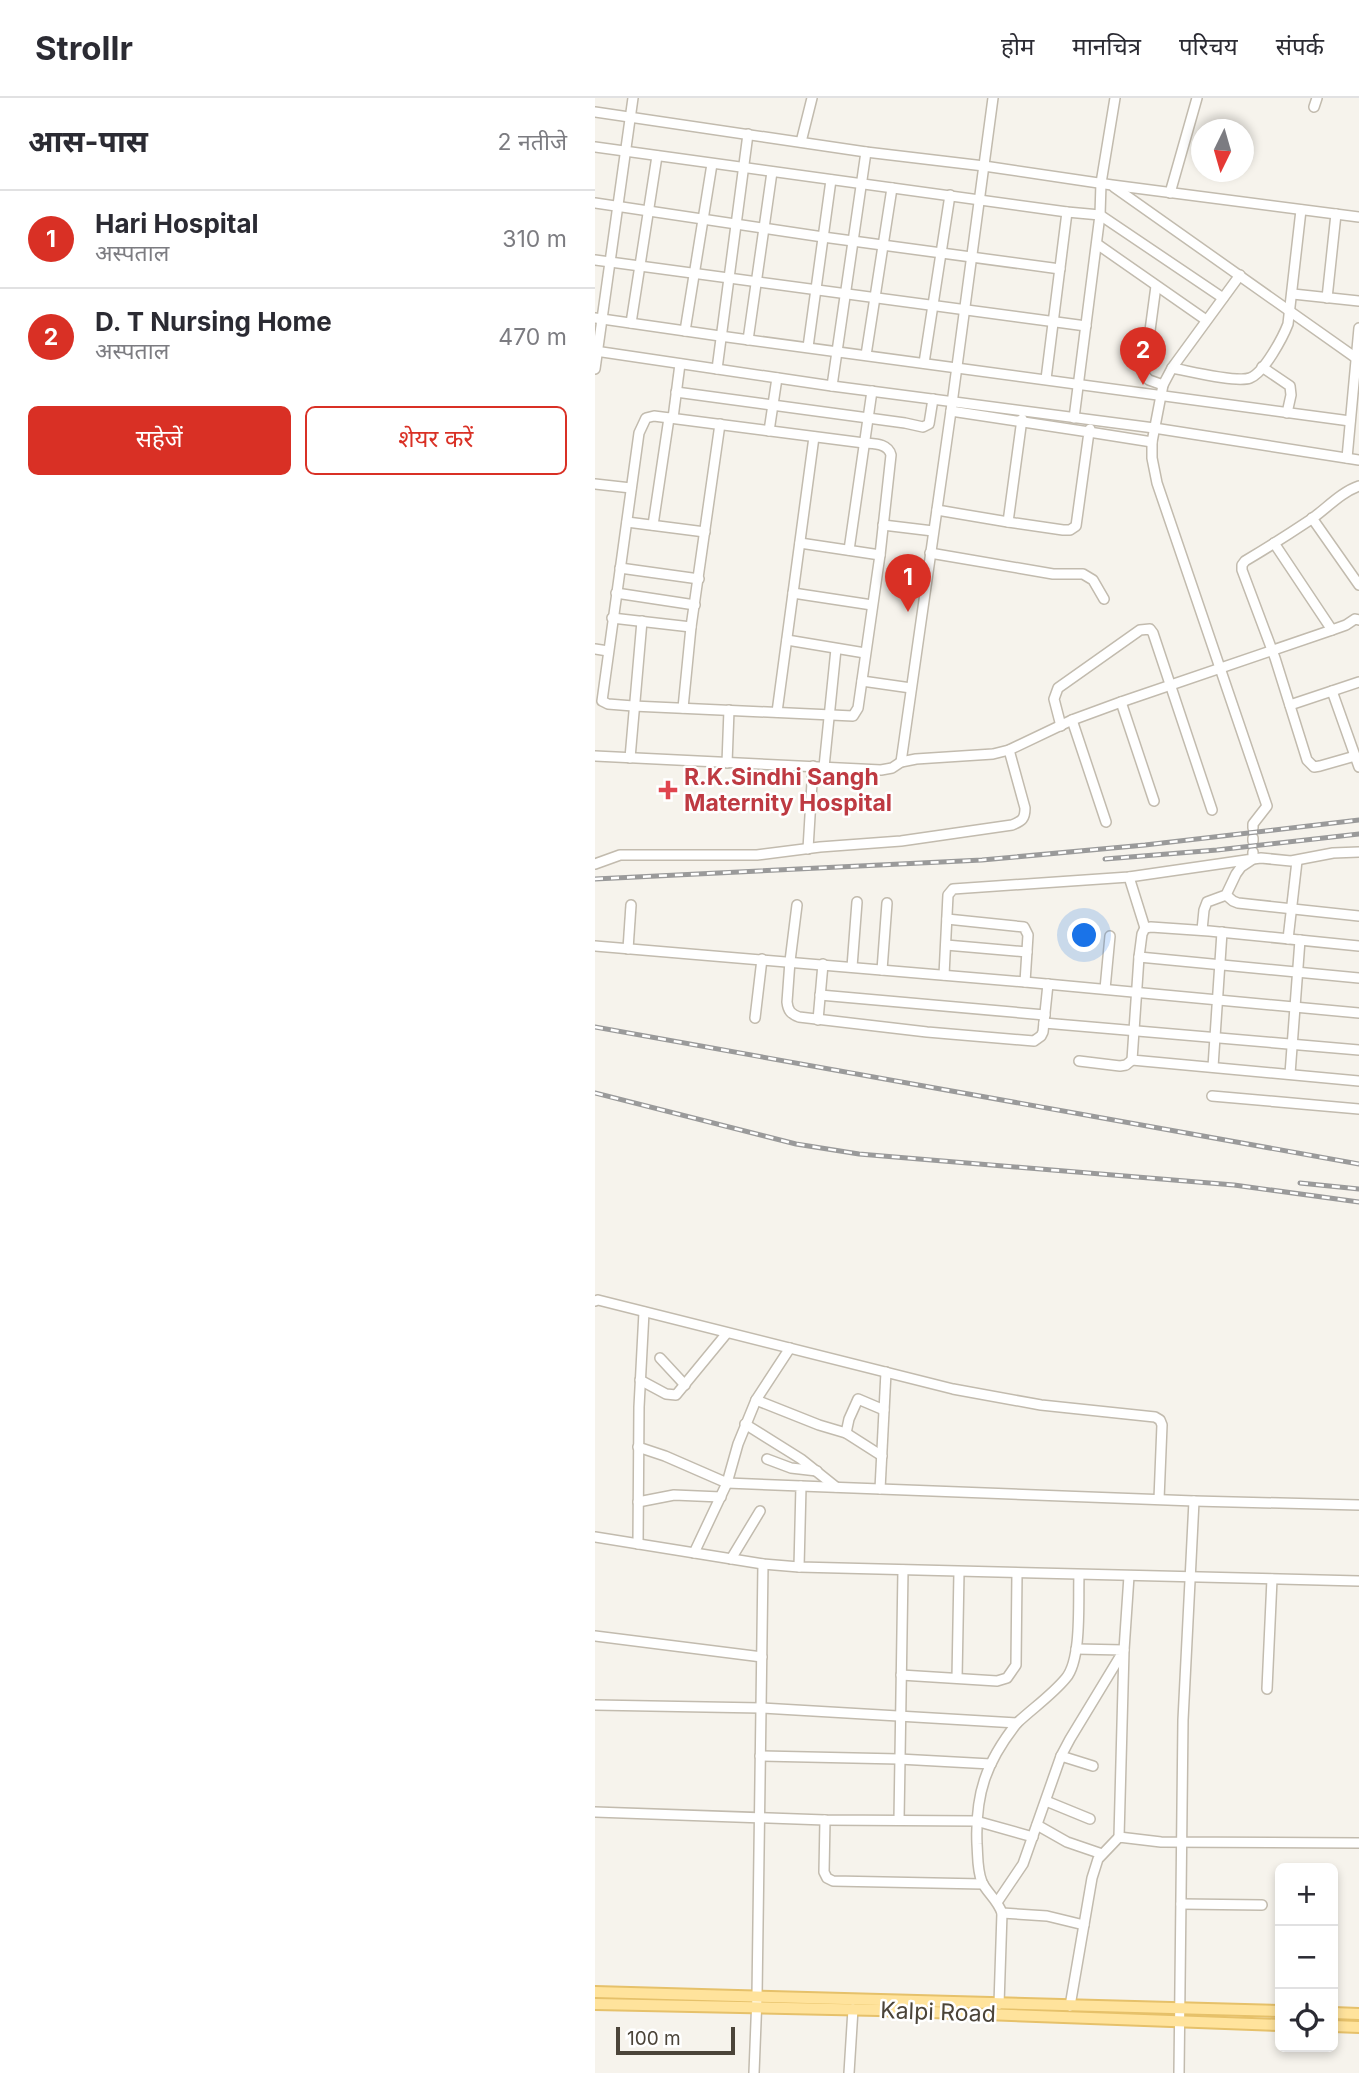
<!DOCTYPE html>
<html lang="hi">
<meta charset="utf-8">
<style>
:root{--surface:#fff;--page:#f2f2f3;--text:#2b2b33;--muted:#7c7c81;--line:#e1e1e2;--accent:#d93025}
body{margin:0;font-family:Inter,"Noto Sans Devanagari",sans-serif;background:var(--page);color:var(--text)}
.controls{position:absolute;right:21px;bottom:21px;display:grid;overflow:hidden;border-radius:10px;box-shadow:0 4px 10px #0003}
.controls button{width:63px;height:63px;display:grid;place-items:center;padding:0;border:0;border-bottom:2px solid var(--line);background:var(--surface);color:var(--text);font:35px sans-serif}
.compass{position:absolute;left:596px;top:21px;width:63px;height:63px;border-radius:50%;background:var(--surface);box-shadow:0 4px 10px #0003;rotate:185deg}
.scale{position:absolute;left:21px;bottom:18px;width:119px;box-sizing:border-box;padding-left:7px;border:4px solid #4b4439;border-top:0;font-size:19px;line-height:24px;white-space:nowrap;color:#4b4439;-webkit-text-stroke:5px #fff;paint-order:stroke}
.you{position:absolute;left:490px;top:838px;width:24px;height:24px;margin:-18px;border:5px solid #fff;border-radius:50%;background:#1a73e8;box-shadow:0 0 0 10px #1a73e833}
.badge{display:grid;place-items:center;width:46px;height:46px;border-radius:50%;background:var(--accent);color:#fff;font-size:23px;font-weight:700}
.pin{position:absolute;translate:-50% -58px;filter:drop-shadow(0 2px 4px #0008)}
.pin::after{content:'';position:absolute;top:37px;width:24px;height:21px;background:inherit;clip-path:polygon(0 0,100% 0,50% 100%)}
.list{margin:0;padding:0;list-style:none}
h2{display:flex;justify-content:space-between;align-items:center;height:91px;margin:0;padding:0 28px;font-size:30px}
h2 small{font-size:23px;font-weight:400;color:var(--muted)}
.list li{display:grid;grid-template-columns:46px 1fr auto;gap:21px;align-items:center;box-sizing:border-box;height:98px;padding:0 28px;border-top:2px solid var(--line)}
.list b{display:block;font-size:26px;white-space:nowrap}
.list p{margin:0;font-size:23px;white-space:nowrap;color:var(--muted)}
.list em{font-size:23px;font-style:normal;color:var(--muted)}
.actions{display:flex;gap:14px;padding:21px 28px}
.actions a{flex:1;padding:16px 0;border:2px solid var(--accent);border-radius:10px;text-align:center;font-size:24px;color:var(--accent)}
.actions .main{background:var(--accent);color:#fff}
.icon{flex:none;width:38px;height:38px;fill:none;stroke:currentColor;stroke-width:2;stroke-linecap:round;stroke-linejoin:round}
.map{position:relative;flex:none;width:764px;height:1975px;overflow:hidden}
header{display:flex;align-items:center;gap:42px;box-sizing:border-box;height:98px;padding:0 35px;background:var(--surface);border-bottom:2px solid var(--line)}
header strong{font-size:33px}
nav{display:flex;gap:38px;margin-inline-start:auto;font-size:24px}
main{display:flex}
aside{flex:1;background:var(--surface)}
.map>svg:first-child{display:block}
</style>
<header>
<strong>Strollr</strong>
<nav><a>होम</a><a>मानचित्र</a><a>परिचय</a><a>संपर्क</a></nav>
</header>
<main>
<aside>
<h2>आस-पास<small>2 नतीजे</small></h2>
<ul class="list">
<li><span class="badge">1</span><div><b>Hari Hospital</b><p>अस्पताल</p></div><em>310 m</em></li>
<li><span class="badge">2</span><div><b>D. T Nursing Home</b><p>अस्पताल</p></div><em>470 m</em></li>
</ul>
<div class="actions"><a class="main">सहेजें</a><a>शेयर करें</a></div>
</aside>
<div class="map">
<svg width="764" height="1975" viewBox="0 0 764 1975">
<rect width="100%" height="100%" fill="#f6f3ec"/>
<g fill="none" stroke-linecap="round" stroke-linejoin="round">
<g stroke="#c2bbae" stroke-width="12">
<g id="minor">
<polyline points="719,9 722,0"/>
<polyline points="0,14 271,54 389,68 517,87 764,119"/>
<polyline points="206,44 217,0"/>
<polyline points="0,49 472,114 505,117 628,200"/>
<polyline points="519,89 761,260"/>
<polyline points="575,95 602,0"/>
<polyline points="0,105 228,139 465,171"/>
<polyline points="502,146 611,222"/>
<polyline points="0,162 491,228"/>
<polyline points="645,177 577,270 568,287 557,344 557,360 562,385 672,708 658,726 658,730"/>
<polyline points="561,188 549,277 554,282 568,287"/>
<polyline points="698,196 764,203"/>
<polyline points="732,200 741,116"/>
<polyline points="0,220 125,238 755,323"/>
<polyline points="36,225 62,58"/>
<polyline points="90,233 117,66"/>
<polyline points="153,242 177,74"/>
<polyline points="213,249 236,82"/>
<polyline points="0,253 237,288 559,330 764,362"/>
<polyline points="271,257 297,90"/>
<polyline points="329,265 355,97"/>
<polyline points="667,269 695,288 696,297 692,315"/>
<path d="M577,270C594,273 641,285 655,280C669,275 688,239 693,226L706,112"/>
<polyline points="0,271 38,0"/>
<polyline points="122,271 153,36"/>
<polyline points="451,281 472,114"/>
<polyline points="237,288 271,54"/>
<polyline points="81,294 310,325 328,329 334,326 338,301"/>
<polyline points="356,313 494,334 481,428 475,432 468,432 413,424"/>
<path d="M59,318L269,345C279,346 293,345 296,357L285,457L263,610L258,618L38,608L13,606L7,603L44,335L51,320Z"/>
<polyline points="78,320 85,266"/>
<polyline points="479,320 505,117 506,85 520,0"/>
<polyline points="495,331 494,334 557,344"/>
<polyline points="174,333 182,280"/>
<polyline points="752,360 764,230"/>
<polyline points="0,386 36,390"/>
<polyline points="342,412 413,424 427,321"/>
<polyline points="717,420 764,487"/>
<polyline points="32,424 110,434"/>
<polyline points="58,427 74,320"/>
<polyline points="288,427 338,433"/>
<polyline points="205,445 285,457"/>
<polyline points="679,445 737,532"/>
<polyline points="254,452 277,293"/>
<polyline points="335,455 458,476 488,476 498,482 509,501"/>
<polyline points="25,470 104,481"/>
<polyline points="21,495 100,507"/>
<polyline points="198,495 277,507"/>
<polyline points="17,520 96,529"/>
<polyline points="192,542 270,555"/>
<polyline points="0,551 13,553"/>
<polyline points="267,583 316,590"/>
<polyline points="737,593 764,669"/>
<polyline points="526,604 559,703"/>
<polyline points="695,607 764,584"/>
<polyline points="88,610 96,529 125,326"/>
<polyline points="182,614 219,339"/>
<polyline points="477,622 511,724"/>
<polyline points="466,628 459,601 463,590 545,532 555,531 558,535 617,712"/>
<polyline points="0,658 286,672 297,670 306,664 321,661 398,656 414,652 477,622 526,604 737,532 751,527 760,521 764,522"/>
<path d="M760,658L725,668L719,669L712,662L680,560L647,472V467L650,463C672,450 694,436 715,422C731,411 746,394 764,388"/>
<polyline points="35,660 47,523"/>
<polyline points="306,664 356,313 398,0"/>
<polyline points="132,665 134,612"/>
<polyline points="229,669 241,551"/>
<polyline points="658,743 658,740"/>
<polyline points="213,751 218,668"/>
<path d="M0,766L25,757H162L225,749L306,743L417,727C427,723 430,721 430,710L414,652"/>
<polyline points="534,779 550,830"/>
<polyline points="631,797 638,803 643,805 764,818"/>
<path d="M202,807L195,863L192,904C193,913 196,916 204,919L332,934L439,943L446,938L448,934L453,886"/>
<polyline points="352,821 429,829 433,837 430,884"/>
<polyline points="607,832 609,812 612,804 631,797 641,776 646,769 658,761 666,760 696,763 738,755 764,754"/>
<polyline points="693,841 702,763"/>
<polyline points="351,847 432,854"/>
<polyline points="0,848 430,884 764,915"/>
<polyline points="764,848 614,833 556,829 550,830 547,836 544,859 537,962 764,983"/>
<polyline points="33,851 36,807"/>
<polyline points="544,859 764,880"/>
<polyline points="257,869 262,804"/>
<polyline points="287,872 292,805"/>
<polyline points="349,877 353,797 358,791 534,779 658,761 658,754"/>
<polyline points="510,891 515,838"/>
<polyline points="225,897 450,917"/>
<polyline points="160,920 167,861"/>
<polyline points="223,922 228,866"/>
<polyline points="449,925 764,952"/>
<polyline points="484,963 525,968 531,967 537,962"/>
<polyline points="618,969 627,834"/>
<polyline points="695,976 705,842"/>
<polyline points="617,998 764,1011"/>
<polyline points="0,1203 3,1202 358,1291 446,1307 560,1319 565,1322 567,1327 564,1401"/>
<polyline points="65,1260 90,1287"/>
<polyline points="45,1282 71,1296 81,1297 132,1235"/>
<polyline points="161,1302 224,1327 251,1335 287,1358"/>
<polyline points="150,1326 206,1361 241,1389"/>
<polyline points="251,1335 254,1321 263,1301 289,1312"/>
<polyline points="43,1349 70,1358 132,1385 206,1388 204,1469"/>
<polyline points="172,1361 196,1370 222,1373"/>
<polyline points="206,1388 599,1403 764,1407"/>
<polyline points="285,1391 291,1274"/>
<polyline points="43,1404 79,1397 126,1399"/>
<polyline points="0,1439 168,1466 204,1469 764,1483"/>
<polyline points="43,1446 44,1309 49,1214"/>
<polyline points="99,1455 132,1385 143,1346 161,1302 195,1250"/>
<polyline points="136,1461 165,1413"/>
<polyline points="0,1538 167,1559"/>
<polyline points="306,1577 402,1583 412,1580 421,1567 422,1475"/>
<polyline points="362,1580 364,1474"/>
<polyline points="672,1591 677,1481"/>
<path d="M0,1607L166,1610L422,1625C438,1610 457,1597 471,1580C487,1561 483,1503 484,1477"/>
<polyline points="165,1658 304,1661 396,1666"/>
<polyline points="466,1658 498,1668"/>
<polyline points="451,1703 495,1721"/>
<polyline points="0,1714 230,1722 381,1723 438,1739"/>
<polyline points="230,1722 229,1774 232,1780 238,1783 388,1786"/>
<polyline points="304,1722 308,1472"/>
<polyline points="442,1727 472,1744 507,1756"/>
<polyline points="524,1739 529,1552 534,1478"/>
<polyline points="403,1803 428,1766 466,1658 475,1641 529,1552 481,1551"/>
<polyline points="586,1806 667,1807"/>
<polyline points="407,1815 452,1818 489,1827"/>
<path d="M404,1906L407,1815C402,1801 392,1795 387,1784C382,1772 383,1759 382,1746C380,1696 391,1664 422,1625"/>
<polyline points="475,1908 497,1780 503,1761 524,1739 566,1744 764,1745"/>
<polyline points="159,1975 162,1898 168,1466"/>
<polyline points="254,1975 258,1911"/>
<polyline points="584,1975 588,1622 599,1403"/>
</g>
</g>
<g stroke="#e6c16a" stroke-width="14">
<g id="major">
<polyline points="0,1894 685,1913"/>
<polyline points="0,1906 283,1912 685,1927"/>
<polyline points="738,1915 764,1916"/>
<polyline points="738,1928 764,1929"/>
</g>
</g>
<use href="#minor" stroke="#fff" stroke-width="9"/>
<use href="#major" stroke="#ffe39c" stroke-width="10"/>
<g stroke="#9a9a9a" stroke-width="5">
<g id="rail">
<polyline points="510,761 622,752 764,736"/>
<polyline points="0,781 387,762 550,747 764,722"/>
<polyline points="0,929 764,1066"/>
<polyline points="0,995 201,1046 264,1056 639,1087 764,1104"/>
<polyline points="705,1085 764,1091"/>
</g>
</g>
<use href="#rail" stroke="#fff" stroke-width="2.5" stroke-dasharray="8" stroke-linecap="butt"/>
</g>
<path fill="#e0444e" stroke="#fff" stroke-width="2.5" d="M69.5 681.5h7v7h7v7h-7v7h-7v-7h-7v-7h7z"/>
<g text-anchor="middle" stroke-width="5" stroke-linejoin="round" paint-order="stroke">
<g font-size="23" font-weight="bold" fill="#be3a42" stroke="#fff" text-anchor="start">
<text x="89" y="687">R.K.Sindhi Sangh<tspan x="89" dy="26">Maternity Hospital</tspan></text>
</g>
<g font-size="23" fill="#4b4439" stroke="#fff">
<text transform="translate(343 1914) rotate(2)" y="8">Kalpi Road</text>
</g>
</g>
</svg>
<div class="controls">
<button>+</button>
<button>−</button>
<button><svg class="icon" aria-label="locate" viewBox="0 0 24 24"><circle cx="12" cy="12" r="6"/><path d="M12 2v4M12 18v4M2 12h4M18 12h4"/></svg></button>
</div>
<svg class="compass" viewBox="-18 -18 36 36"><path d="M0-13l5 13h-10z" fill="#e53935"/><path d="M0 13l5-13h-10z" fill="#7c7c81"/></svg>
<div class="scale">100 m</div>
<div class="you"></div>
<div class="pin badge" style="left:313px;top:514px">1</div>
<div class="pin badge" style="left:548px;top:287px">2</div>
</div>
</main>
